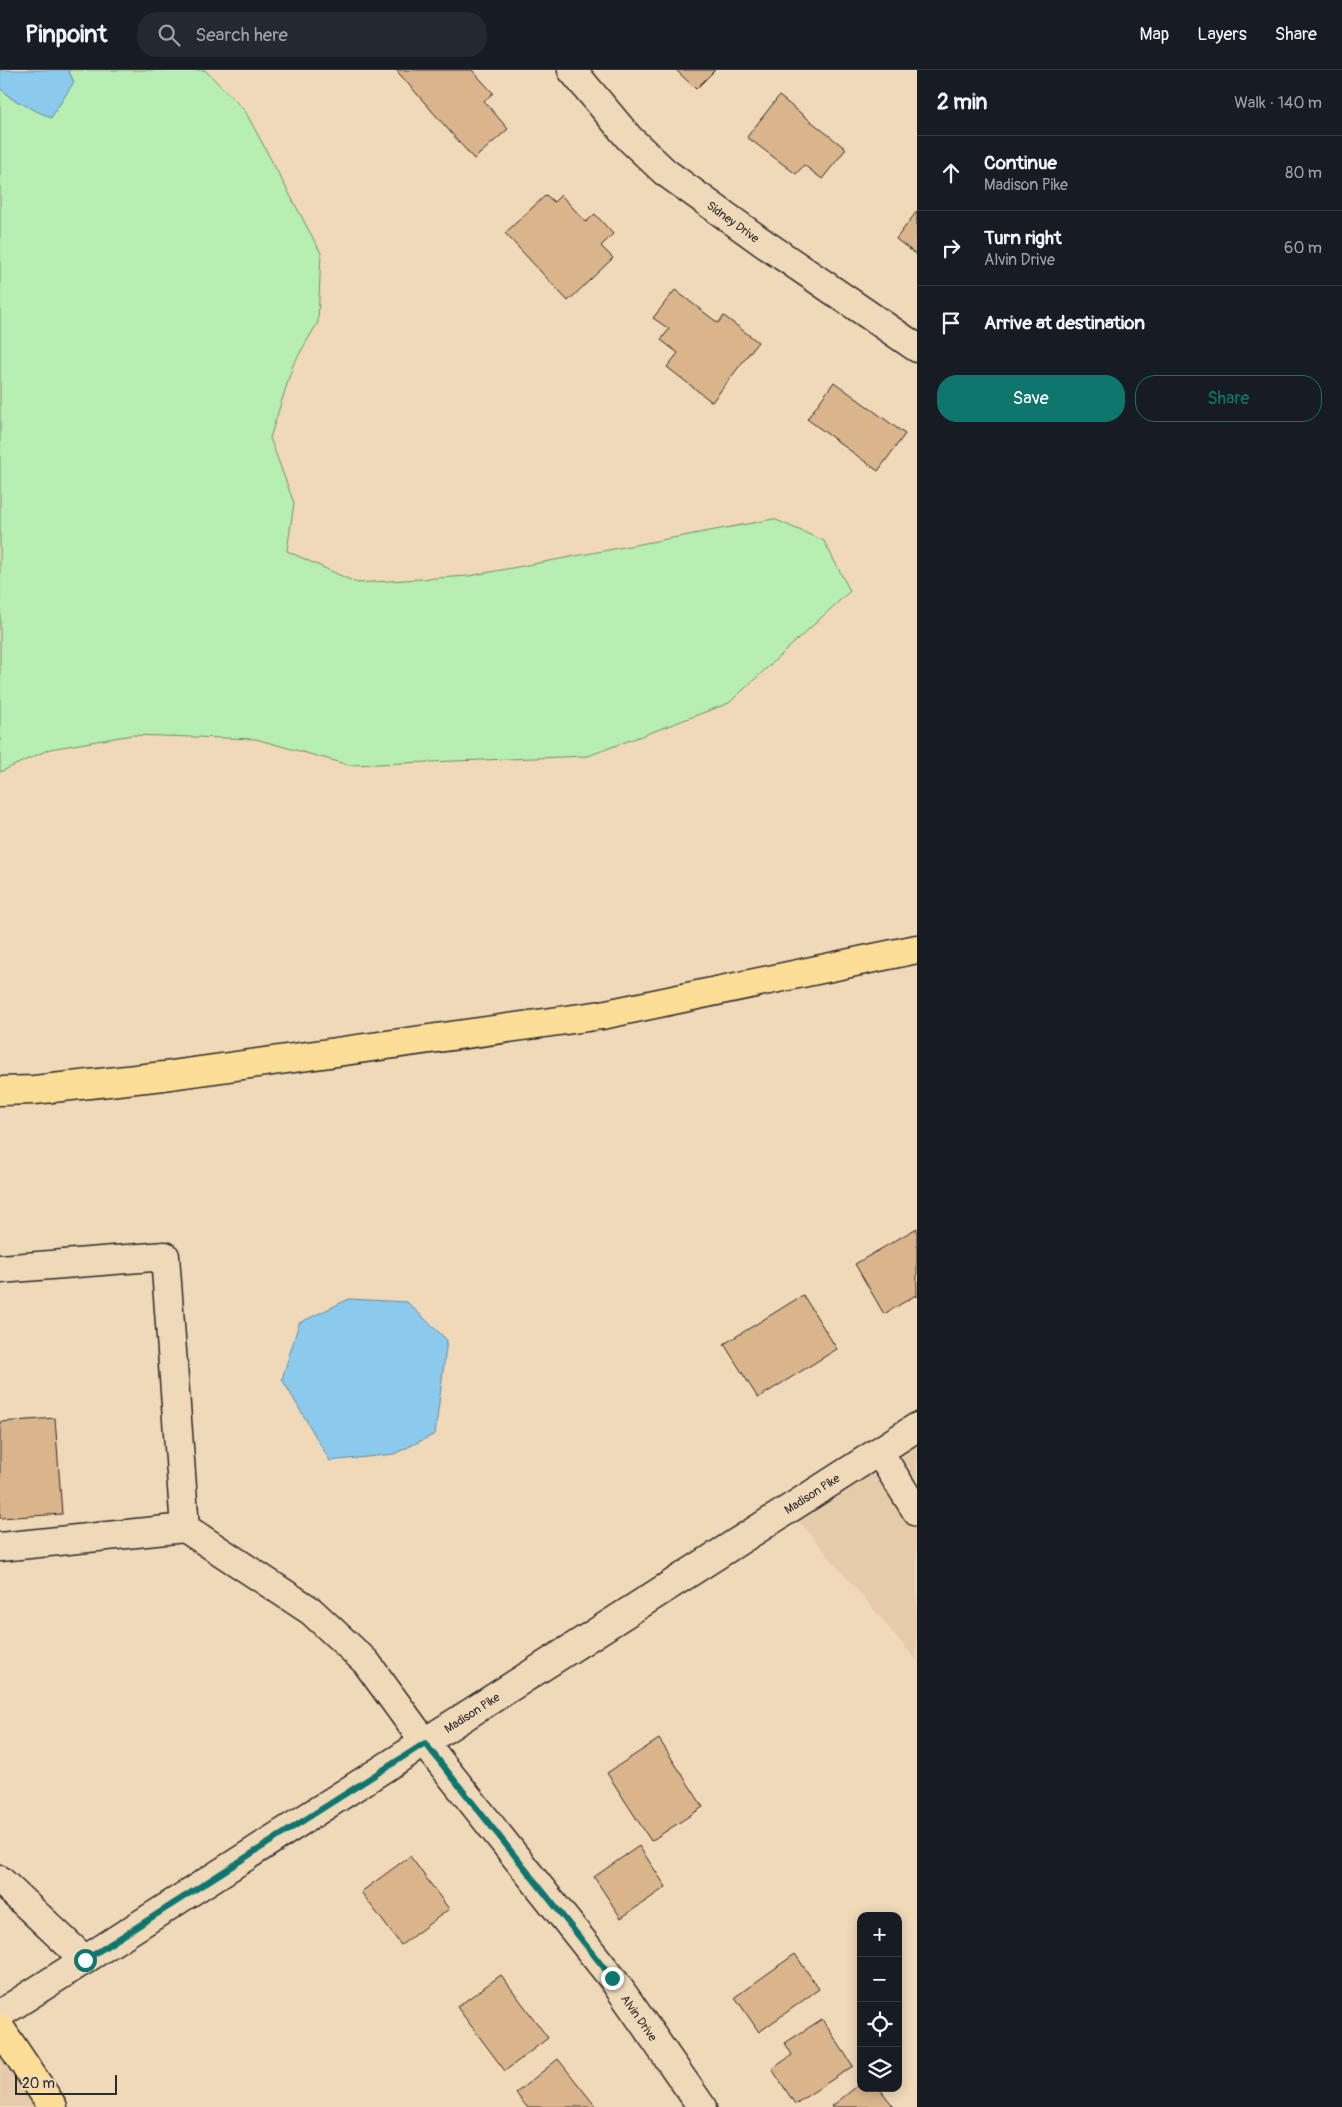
<!DOCTYPE html>
<meta charset="utf-8">
<style>
:root{--surface:#171b24;--page:#242831;--text:#f1f3f6;--muted:#9ea1a6;--line:#363941;--accent:#0f766e}
body{margin:0;font-family:Pangolin,sans-serif;background:var(--page);color:var(--text)}
.controls{position:absolute;right:15px;bottom:15px;display:grid;overflow:hidden;border-radius:10px;box-shadow:0 2px 12px #0003}
.controls button{width:45px;height:45px;display:grid;place-items:center;padding:0;border:0;border-bottom:1px solid var(--line);background:var(--surface);color:var(--text);font:25px sans-serif}
.scale{position:absolute;left:15px;bottom:12px;width:102px;box-sizing:border-box;padding-left:5px;border:2px solid #2b2b2b;border-top:0;font-size:14px;line-height:18px;white-space:nowrap;color:#2b2b2b;-webkit-text-stroke:4px #f0d9b9;paint-order:stroke}
.stop{position:absolute;width:15px;height:15px;margin:-11px;border:4px solid #0f766e;border-radius:50%;background:#fff}
.stop.end{background:#0f766e;border-color:#fff;box-shadow:0 1px 5px #0008}
.list{margin:0;padding:0;list-style:none}
h2{display:flex;justify-content:space-between;align-items:center;height:65px;margin:0;padding:0 20px;font-size:21px}
h2 small{font-size:16px;font-weight:400;color:var(--muted)}
.list li{display:grid;grid-template-columns:32px 1fr auto;gap:15px;align-items:center;box-sizing:border-box;height:75px;padding:0 20px;border-top:1px solid var(--line)}
.list b{display:block;font-size:19px;white-space:nowrap}
.list p{margin:0;font-size:16px;white-space:nowrap;color:var(--muted)}
.list em{font-size:16px;font-style:normal;color:var(--muted)}
.actions{display:flex;gap:10px;padding:15px 20px}
.actions a{flex:1;padding:11px 0;border:1px solid var(--accent);border-radius:20px;text-align:center;font-size:18px;color:var(--accent)}
.actions .main{background:var(--accent);color:#fff}
.icon{flex:none;width:28px;height:28px;fill:none;stroke:currentColor;stroke-width:2;stroke-linecap:round;stroke-linejoin:round}
.map{position:relative;flex:none;width:917px;height:2037px;overflow:hidden}
header{display:flex;align-items:center;gap:30px;box-sizing:border-box;height:70px;padding:0 25px;background:var(--surface);border-bottom:1px solid var(--line)}
header strong{font-size:24px}
nav{display:flex;gap:28px;margin-inline-start:auto;font-size:18px}
.search{width:350px;height:45px;background:var(--page);display:flex;align-items:center;gap:12px;box-sizing:border-box;padding:0 18px;border-radius:20px;color:var(--muted);font-size:19px}
main{display:flex}
aside{flex:1;background:var(--surface)}
.map>svg:first-child{display:block}
</style>
<header>
<strong>Pinpoint</strong>
<div class="search"><svg class="icon" aria-label="search" viewBox="0 0 24 24"><circle cx="10" cy="10" r="6"/><path d="M15 15l6 6"/></svg>Search here</div>
<nav><a>Map</a><a>Layers</a><a>Share</a></nav>
</header>
<main>
<div class="map">
<svg width="917" height="2037" viewBox="0 0 917 2037">
<rect width="100%" height="100%" fill="#f0d9b9"/>
<filter id="ink" filterUnits="userSpaceOnUse"><feTurbulence type="fractalNoise" baseFrequency=".02" numOctaves="2"/><feDisplacementMap in="SourceGraphic" scale="10" xChannelSelector="R" yChannelSelector="G"/><feConvolveMatrix kernelMatrix="1 2 1 2 8 2 1 2 1" color-interpolation-filters="sRGB"/></filter>
<g filter="url(#ink)">
<g fill="#e5cba9">
<polygon points="917,1357 917,1591 789,1439"/>
<polygon points="0,1958 53,2037 0,2037"/>
</g>
<polygon fill="#b7efb2" stroke="#718d6e" points="68,0 205,0 245,41 321,183 318,252 293,295 270,368 294,433 287,481 357,513 469,506 774,449 824,471 850,521 729,633 588,686 349,695 256,669 132,665 50,679 0,702 0,18 12,29 74,12"/>
<g fill="#8bcaec" stroke="#658a9f">
<polygon points="0,0 68,0 74,12 51,48 12,29 0,18"/>
<polygon points="349,1229 407,1232 447,1270 435,1364 394,1384 330,1391 282,1309 299,1253"/>
</g>
<g fill="#dab58c" stroke="#2b2b2b">
<polygon points="396,0 472,0 493,23 484,31 508,59 474,89"/>
<polygon points="676,0 715,0 696,19"/>
<polygon points="779,26 846,79 822,109 804,95 796,104 747,67"/>
<polygon points="546,125 554,132 561,125 586,152 595,144 613,164 601,176 613,188 568,231 505,163"/>
<polygon points="917,141 917,185 896,169"/>
<polygon points="675,220 718,253 724,246 758,272 712,332 667,297 678,283 661,270 669,259 653,248"/>
<polygon points="834,312 905,364 878,401 807,349"/>
<polygon points="917,1158 917,1227 916,1225 884,1244 855,1194"/>
<polygon points="803,1225 837,1279 758,1328 724,1274"/>
<polygon points="55,1348 62,1444 0,1448 0,1352"/>
<polygon points="659,1669 703,1737 651,1771 607,1703"/>
<polygon points="639,1776 666,1817 621,1848 594,1807"/>
<polygon points="410,1786 449,1839 401,1875 361,1822"/>
<polygon points="795,1884 819,1919 759,1962 735,1927"/>
<polygon points="501,1905 548,1968 505,2001 457,1937"/>
<polygon points="822,1949 853,1996 795,2034 772,1999 792,1985 785,1973"/>
<polygon points="558,1989 596,2037 527,2037 516,2023"/>
<polygon points="861,2013 861,2018 879,2018 894,2037 831,2037"/>
</g>
<g fill="none" stroke-linecap="round" stroke-linejoin="round">
<g stroke="#2b2b2b" stroke-width="31">
<g id="minor">
<polyline points="572,0 629,68 665,102 762,172 917,278"/>
<polyline points="0,1199 165,1186 185,1458 311,1541 366,1592 425,1673 612,1908 702,2037"/>
<polyline points="879,1382 917,1442"/>
<polyline points="0,1477 185,1458"/>
<polyline points="0,1810 85,1890"/>
<polyline points="0,1944 917,1357"/>
</g>
</g>
<g stroke="#2b2b2b" stroke-width="31">
<g id="major">
<polyline points="0,1021 34,1020 164,1006 602,945 917,879"/>
<polyline points="0,1958 53,2037"/>
</g>
</g>
<use href="#minor" stroke="#f0d9b9" stroke-width="28"/>
<use href="#major" stroke="#fcde96" stroke-width="28"/>
</g>
</g>
<g fill="none" stroke-linecap="round" stroke-linejoin="round" filter="url(#ink)">
<polyline stroke="#0f766e" stroke-width="6" points="85,1890 425,1673 612,1908"/>
</g>
<g text-anchor="middle" stroke-width="4.5" stroke-linejoin="round" paint-order="stroke">
<g font-size="12" fill="#2b2b2b" stroke="#f0d9b9">
<text transform="translate(733 152) rotate(36)" y="4">Sidney Drive</text>
<text transform="translate(812 1424) rotate(-33)" y="4">Madison Pike</text>
<text transform="translate(472 1643) rotate(-33)" y="4">Madison Pike</text>
<text transform="translate(639 1948) rotate(55)" y="4">Alvin Drive</text>
</g>
</g>
</svg>
<div class="controls">
<button>+</button>
<button>−</button>
<button><svg class="icon" aria-label="locate" viewBox="0 0 24 24"><circle cx="12" cy="12" r="6"/><path d="M12 2v4M12 18v4M2 12h4M18 12h4"/></svg></button>
<button><svg class="icon" aria-label="layers" viewBox="0 0 24 24"><path d="M12 4l9 5-9 5-9-5zM3 14l9 5 9-5"/></svg></button>
</div>
<div class="scale">20 m</div>
<div class="stop" style="left:85px;top:1890px"></div>
<div class="stop end" style="left:612px;top:1908px"></div>
</div>
<aside>
<h2>2 min<small>Walk · 140 m</small></h2>
<ul class="list">
<li><svg class="icon" aria-label="ahead" viewBox="0 0 24 24"><path d="M12 20V5M6 11l6-6 6 6"/></svg><div><b>Continue</b><p>Madison Pike</p></div><em>80 m</em></li>
<li><svg class="icon" aria-label="right" viewBox="0 0 24 24"><path d="M7 20v-9h11M14 6l5 5-5 5"/></svg><div><b>Turn right</b><p>Alvin Drive</p></div><em>60 m</em></li>
<li><svg class="icon" aria-label="arrive" viewBox="0 0 24 24"><path d="M6 21V4h12l-3 4 3 4H6"/></svg><div><b>Arrive at destination</b></div></li>
</ul>
<div class="actions"><a class="main">Save</a><a>Share</a></div>
</aside>
</main>
